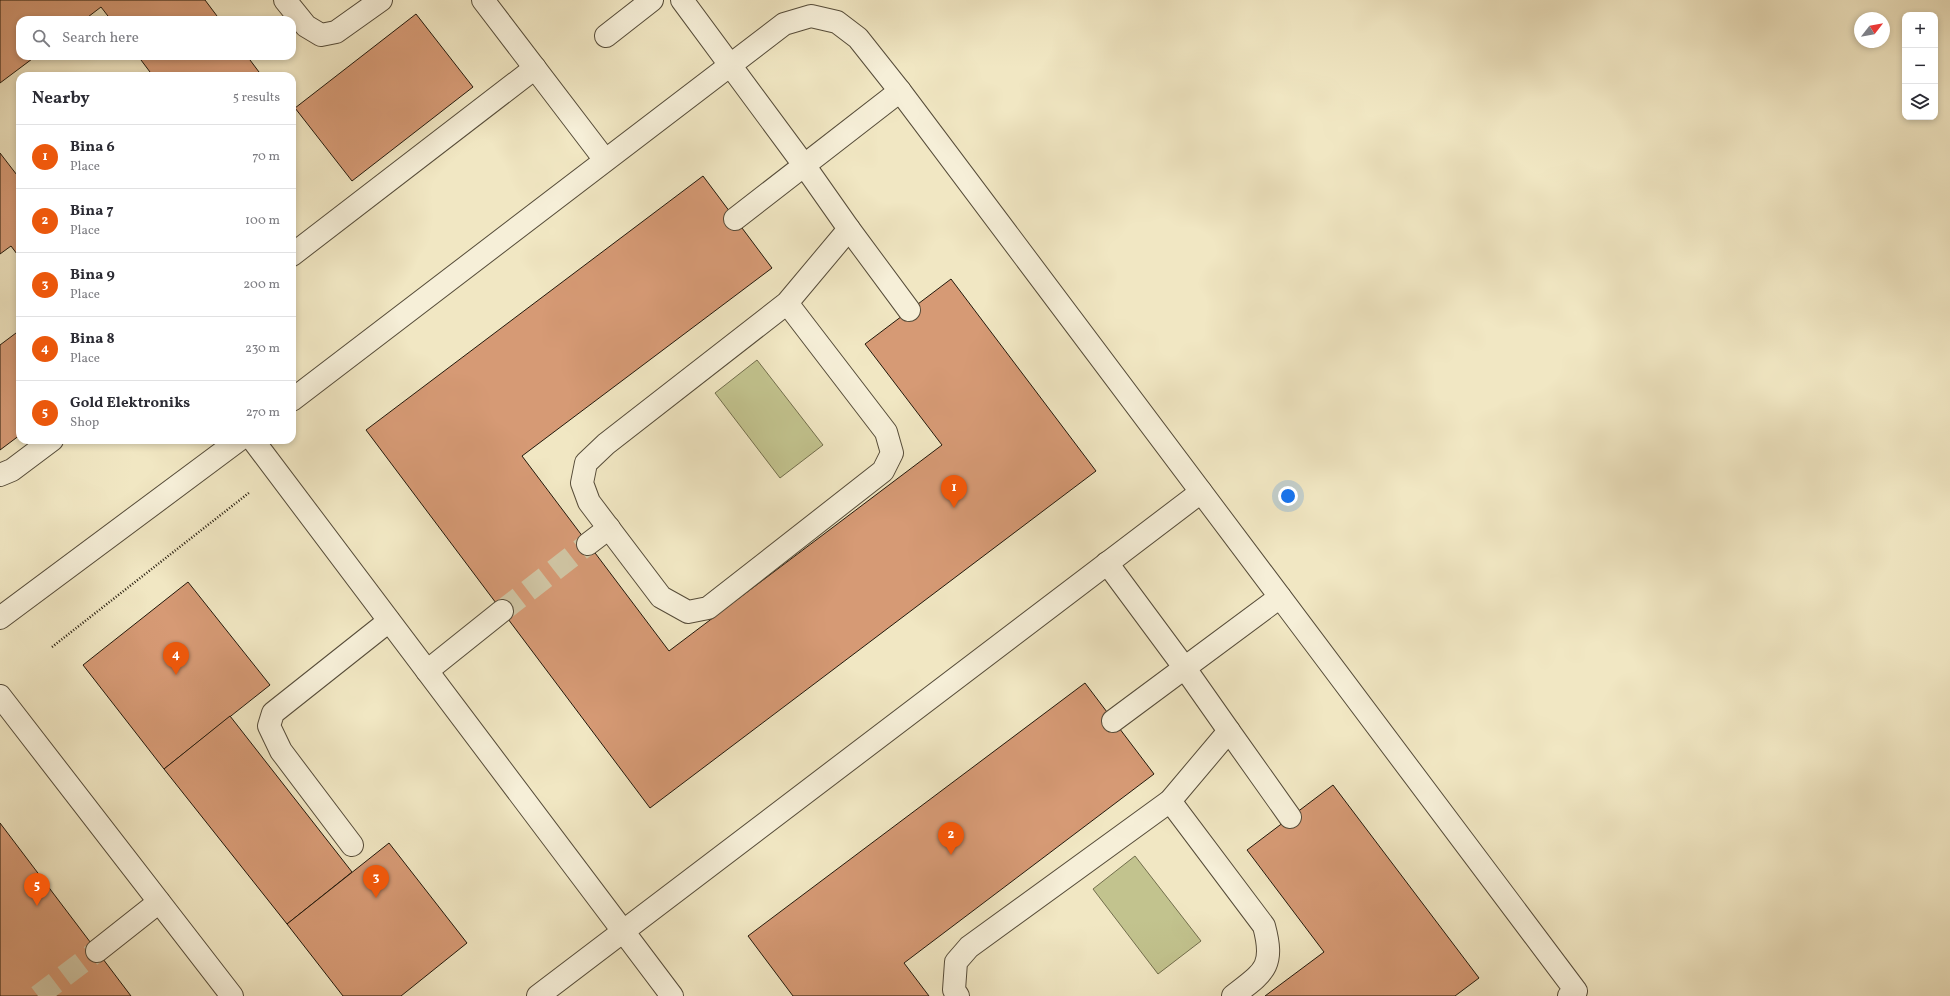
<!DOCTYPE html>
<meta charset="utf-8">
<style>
:root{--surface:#fff;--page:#f7f7f7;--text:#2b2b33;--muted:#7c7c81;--line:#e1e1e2;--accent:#ea580c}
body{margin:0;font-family:Vollkorn,serif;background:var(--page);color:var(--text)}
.controls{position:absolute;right:12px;top:12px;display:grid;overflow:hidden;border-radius:8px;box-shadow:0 2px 6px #0003}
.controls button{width:36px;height:36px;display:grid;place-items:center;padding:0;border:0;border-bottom:1px solid var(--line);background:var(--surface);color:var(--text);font:20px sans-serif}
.compass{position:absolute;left:1854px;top:12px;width:36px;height:36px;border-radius:50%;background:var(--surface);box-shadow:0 2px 6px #0003;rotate:59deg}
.you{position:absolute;left:1288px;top:496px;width:14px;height:14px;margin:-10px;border:3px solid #fff;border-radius:50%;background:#1a73e8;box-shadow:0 0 0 6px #1a73e833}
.badge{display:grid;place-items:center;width:26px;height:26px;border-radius:50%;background:var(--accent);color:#fff;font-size:13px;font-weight:700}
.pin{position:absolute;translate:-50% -33px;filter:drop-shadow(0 1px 2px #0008)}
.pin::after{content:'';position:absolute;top:21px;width:14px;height:12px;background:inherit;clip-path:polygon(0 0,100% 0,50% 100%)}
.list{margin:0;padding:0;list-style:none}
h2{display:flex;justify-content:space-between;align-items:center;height:52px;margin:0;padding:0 16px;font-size:17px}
h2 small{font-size:13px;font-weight:400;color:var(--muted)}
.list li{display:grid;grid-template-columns:26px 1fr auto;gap:12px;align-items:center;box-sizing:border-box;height:64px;padding:0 16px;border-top:1px solid var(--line)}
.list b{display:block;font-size:15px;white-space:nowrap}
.list p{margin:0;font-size:13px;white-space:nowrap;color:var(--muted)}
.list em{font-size:13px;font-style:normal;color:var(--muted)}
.icon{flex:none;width:22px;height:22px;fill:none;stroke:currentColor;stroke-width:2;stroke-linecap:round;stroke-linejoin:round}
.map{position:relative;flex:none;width:1950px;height:996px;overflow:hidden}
.search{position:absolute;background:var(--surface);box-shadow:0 2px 6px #0003;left:16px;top:16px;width:280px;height:44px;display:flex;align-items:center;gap:10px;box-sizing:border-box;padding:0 14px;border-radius:12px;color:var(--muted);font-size:15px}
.panel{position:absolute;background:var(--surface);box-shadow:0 2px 6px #0003;left:16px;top:72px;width:280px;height:372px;border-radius:12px}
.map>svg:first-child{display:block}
</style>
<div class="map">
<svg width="1950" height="996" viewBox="0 0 1950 996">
<rect width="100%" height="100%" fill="#f1e7c3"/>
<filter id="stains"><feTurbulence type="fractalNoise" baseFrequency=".005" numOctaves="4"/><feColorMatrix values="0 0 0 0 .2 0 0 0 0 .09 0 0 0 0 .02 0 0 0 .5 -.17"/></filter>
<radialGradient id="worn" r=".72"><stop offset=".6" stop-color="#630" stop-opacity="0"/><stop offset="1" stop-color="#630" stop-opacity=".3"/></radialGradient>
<g fill="#c2c38e" stroke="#726e4c">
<polygon points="757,360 823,445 780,478 715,393"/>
<polygon points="1135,856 1201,941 1158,974 1093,889"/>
</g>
<g fill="#d69a75" stroke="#22180b">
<polygon points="0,0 205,0 220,20 111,20 101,7 84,20 20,20 20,56 36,56 0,83"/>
<polygon points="416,14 473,87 352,181 295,108"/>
<polygon points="138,56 247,56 262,76 153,76"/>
<polygon points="0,153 20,179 20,258 11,246 0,254"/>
<polygon points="703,176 772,268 522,456 669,651 942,445 865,344 951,279 1096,471 650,808 366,430"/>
<polygon points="20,330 20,435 0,450 0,345"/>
<polygon points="188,582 270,685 164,769 83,665"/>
<polygon points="1085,683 1154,774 904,963 929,996 793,996 748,936"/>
<polygon points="230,716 352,872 287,924 164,769"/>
<polygon points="1333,785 1479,978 1455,996 1265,996 1324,952 1247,850"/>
<polygon points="0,823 131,996 0,996"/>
<polygon points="389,843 467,943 401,996 343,996 287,924"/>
</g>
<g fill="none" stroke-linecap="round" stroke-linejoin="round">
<g stroke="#d2c8a7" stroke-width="22" stroke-dasharray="22 11" stroke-linecap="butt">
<polyline points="502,611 588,544"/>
<polyline points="38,996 97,951"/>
</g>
<g stroke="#564c39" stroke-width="24">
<g id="minor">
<polyline points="285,0 306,26 321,35 336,32 381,0"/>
<polyline points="483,0 605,160"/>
<polyline points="682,0 804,165 849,229 787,303 606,444 586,463 582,483 589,502 661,597 688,612 708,608 883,471 892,453 886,432 787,303"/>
<polyline points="606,36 652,0"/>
<polyline points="735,219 900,91"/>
<polyline points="849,229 909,310"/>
<polyline points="292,255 535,68"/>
<polyline points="292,400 784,24 811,16 837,22 858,38 900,91 1576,991 1569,996"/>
<polyline points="253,440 672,996"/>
<polyline points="0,475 12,470 52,440"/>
<polyline points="588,544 609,528"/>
<polyline points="0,618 239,440"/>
<polyline points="427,671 502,611"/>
<polyline points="0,696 232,996"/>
<polyline points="1113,721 1280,597"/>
<polyline points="1229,731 1290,817"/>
<path d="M1170,801L1264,926C1275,967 1264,972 1233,996"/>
<polyline points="352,845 281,751 269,726 273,713 389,621"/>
<polyline points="97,951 159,902"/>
<polyline points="538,996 1201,492"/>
<polyline points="958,996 954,990 956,962 969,947 1170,801 1229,731 1184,667 1107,563"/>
</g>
</g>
<polyline stroke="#22180b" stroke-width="2.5" stroke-dasharray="1 2" stroke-linecap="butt" points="52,647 250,492"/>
<use href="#minor" stroke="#f6efd8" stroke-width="22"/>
</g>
<rect width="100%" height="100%" filter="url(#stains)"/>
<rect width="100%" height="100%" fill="url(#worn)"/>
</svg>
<div class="controls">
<button>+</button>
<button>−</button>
<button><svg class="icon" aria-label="layers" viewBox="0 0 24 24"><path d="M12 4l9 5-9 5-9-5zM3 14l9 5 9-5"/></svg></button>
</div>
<svg class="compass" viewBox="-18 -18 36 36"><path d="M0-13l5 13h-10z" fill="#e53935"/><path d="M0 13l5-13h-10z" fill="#7c7c81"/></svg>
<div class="you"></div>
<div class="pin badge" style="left:954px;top:508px">1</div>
<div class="pin badge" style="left:951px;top:855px">2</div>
<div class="pin badge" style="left:376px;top:898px">3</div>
<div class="pin badge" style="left:176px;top:675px">4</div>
<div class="pin badge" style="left:37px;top:906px">5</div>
<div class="search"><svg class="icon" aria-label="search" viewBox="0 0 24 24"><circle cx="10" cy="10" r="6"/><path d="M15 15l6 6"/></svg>Search here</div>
<section class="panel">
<h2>Nearby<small>5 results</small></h2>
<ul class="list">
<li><span class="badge">1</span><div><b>Bina 6</b><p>Place</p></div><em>70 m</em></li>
<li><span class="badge">2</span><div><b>Bina 7</b><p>Place</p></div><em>100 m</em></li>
<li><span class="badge">3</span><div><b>Bina 9</b><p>Place</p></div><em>200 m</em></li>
<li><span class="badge">4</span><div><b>Bina 8</b><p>Place</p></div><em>230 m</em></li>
<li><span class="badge">5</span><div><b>Gold Elektroniks</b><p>Shop</p></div><em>270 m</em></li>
</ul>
</section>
</div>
